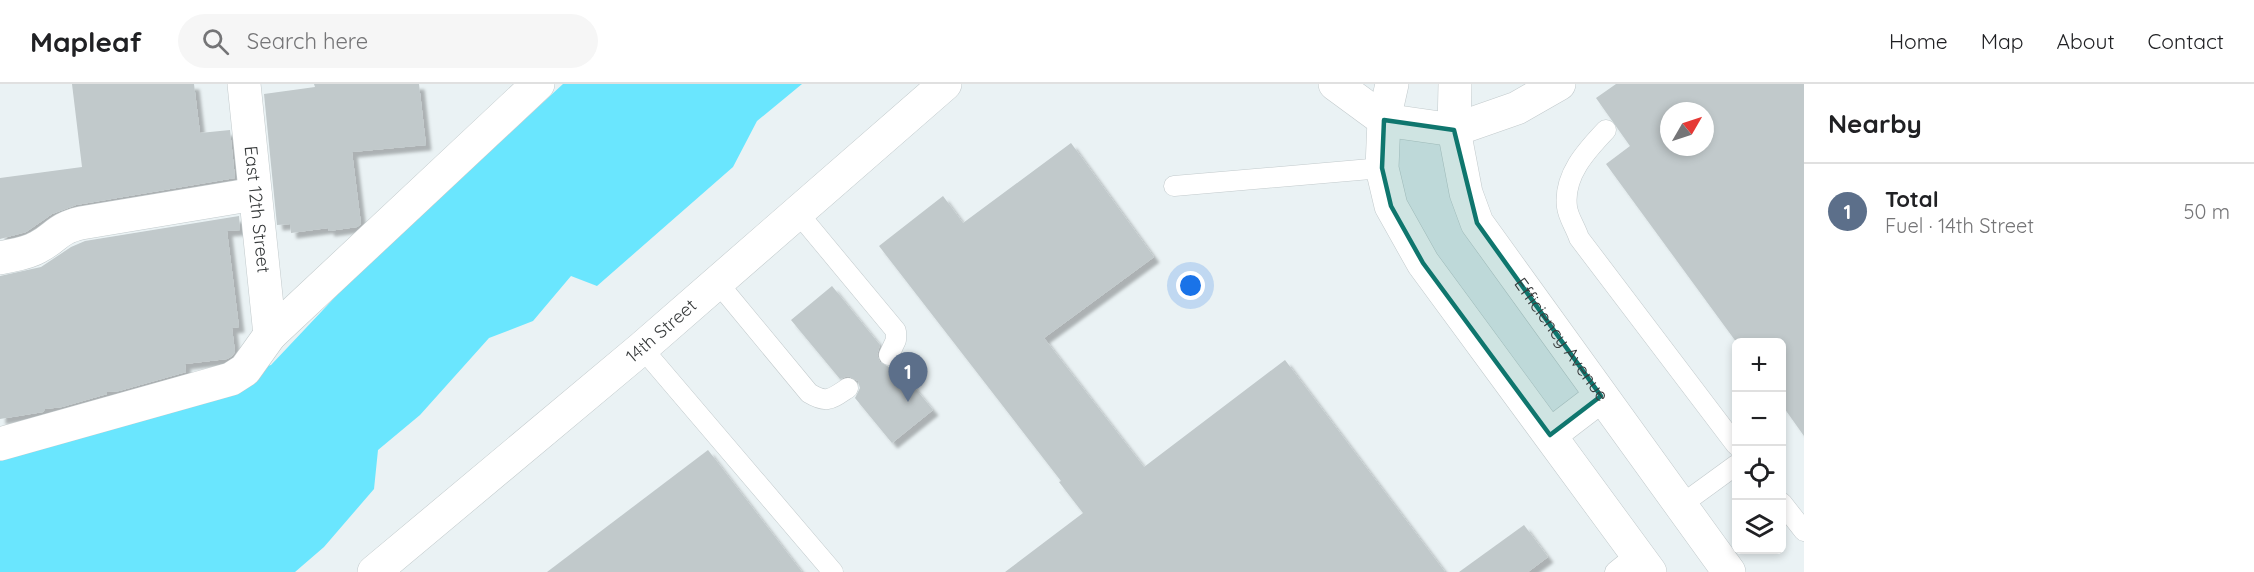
<!DOCTYPE html>
<meta charset="utf-8">
<style>
:root{--surface:#fff;--page:#f6f6f6;--text:#202124;--muted:#757577;--line:#e0e0e0;--accent:#b75c00}
body{margin:0;font-family:Quicksand,sans-serif;background:var(--page);color:var(--text)}
.controls{position:absolute;right:18px;bottom:18px;display:grid;overflow:hidden;border-radius:9px;box-shadow:0 3px 9px #0003}
.controls button{width:54px;height:54px;display:grid;place-items:center;padding:0;border:0;border-bottom:2px solid var(--line);background:var(--surface);color:var(--text);font:30px sans-serif}
.compass{position:absolute;left:1660px;top:18px;width:54px;height:54px;border-radius:50%;background:var(--surface);box-shadow:0 3px 9px #0003;rotate:51deg}
.you{position:absolute;left:1191px;top:202px;width:21px;height:21px;margin:-15px;border:4px solid #fff;border-radius:50%;background:#1a73e8;box-shadow:0 0 0 9px #1a73e833}
.badge{display:grid;place-items:center;width:39px;height:39px;border-radius:50%;background:var(--accent);color:#fff;font-size:20px;font-weight:700}
.pin{position:absolute;translate:-50% -50px;filter:drop-shadow(0 2px 3px #0008)}
.pin::after{content:'';position:absolute;top:32px;width:21px;height:18px;background:inherit;clip-path:polygon(0 0,100% 0,50% 100%)}
.list{margin:0;padding:0;list-style:none}
h2{display:flex;justify-content:space-between;align-items:center;height:78px;margin:0;padding:0 24px;font-size:26px}
h2 small{font-size:20px;font-weight:400;color:var(--muted)}
.list li{display:grid;grid-template-columns:39px 1fr auto;gap:18px;align-items:center;box-sizing:border-box;height:96px;padding:0 24px;border-top:2px solid var(--line)}
.list b{display:block;font-size:22px;white-space:nowrap}
.list p{margin:0;font-size:20px;white-space:nowrap;color:var(--muted)}
.list em{font-size:20px;font-style:normal;color:var(--muted)}
.icon{flex:none;width:33px;height:33px;fill:none;stroke:currentColor;stroke-width:2;stroke-linecap:round;stroke-linejoin:round}
.map{position:relative;flex:none;width:1804px;height:488px;overflow:hidden}
header{display:flex;align-items:center;gap:36px;box-sizing:border-box;height:84px;padding:0 30px;background:var(--surface);border-bottom:2px solid var(--line)}
header strong{font-size:28px}
nav{display:flex;gap:33px;margin-inline-start:auto;font-size:21px}
.search{width:420px;height:54px;background:var(--page);display:flex;align-items:center;gap:15px;box-sizing:border-box;padding:0 21px;border-radius:33px;color:var(--muted);font-size:22px}
main{display:flex}
aside{flex:1;background:var(--surface)}
.map>svg:first-child{display:block}
</style>
<header>
<strong>Mapleaf</strong>
<div class="search"><svg class="icon" aria-label="search" viewBox="0 0 24 24"><circle cx="10" cy="10" r="6"/><path d="M15 15l6 6"/></svg>Search here</div>
<nav><a>Home</a><a>Map</a><a>About</a><a>Contact</a></nav>
</header>
<main>
<div class="map">
<svg width="1804" height="488" viewBox="0 0 1804 488">
<defs>
<filter id="shadow"><feDropShadow dx="5.5" dy="5.5" stdDeviation="1.5" flood-color="#0004"/></filter>
</defs>
<rect width="100%" height="100%" fill="#eaf2f4"/>
<polygon fill="#6ae6fe" points="563,0 802,0 757,37 733,83 597,202 571,192 533,237 489,254 420,331 378,366 374,405 324,463 295,488 0,488 0,362 271,281 356,191"/>
<g fill="#c1c9cb" fill-rule="evenodd" filter="url(#shadow)">
<polygon points="72,0 194,0 200,49 230,46 235,94 76,121 52,130 26,148 0,155 0,94 82,83"/>
<polygon points="314,0 419,0 426,61 352,68 361,140 357,143 329,147 328,144 291,149 290,140 277,141 264,10 315,3"/>
<path d="M1616,0H1804V352L1782,321V258L1737,259L1606,80L1630,62L1596,14ZM1669,27H1705V63H1669Z"/>
<polygon points="1071,59 1154,173 1044,254 1144,383 1285,276 1445,488 1005,488 1083,429 1059,398 1061,397 879,162 943,112 963,139"/>
<polygon points="239,132 240,146 227,147 239,243 232,244 235,268 232,272 227,275 185,280 186,288 119,307 107,308 107,310 62,323 45,325 43,328 0,335 0,192 41,183 71,163 85,157"/>
<polygon points="832,202 880,261 877,271 880,278 889,283 896,281 933,326 892,359 855,314 860,304 858,297 848,292 840,295 791,236"/>
<polygon points="708,366 802,488 547,488"/>
<polygon points="1524,441 1548,473 1528,488 1459,488"/>
</g>
<g fill="none" stroke-linecap="round" stroke-linejoin="round">
<g stroke="#c2cacc" stroke-width="21">
<g id="service">
<path d="M1606,46C1586,67 1563,92 1567,123C1568,133 1576,144 1579,154L1736,361"/>
<polyline points="1174,102 1382,84"/>
<polyline points="798,129 896,247 896,256 889,271"/>
<path d="M718,199L809,309C827,320 831,315 848,304"/>
<polyline points="642,264 833,488"/>
<polyline points="1782,419 1804,447"/>
<polyline points="1681,421 1736,381"/>
<polyline points="1615,488 1637,470"/>
</g>
</g>
<g stroke="#c2cacc" stroke-width="34">
<g id="minor">
<path d="M0,174C13,171 26,170 38,163C57,153 56,145 81,139L255,110"/>
<polyline points="0,360 231,295 245,286 270,251 538,0"/>
</g>
</g>
<g stroke="#c2cacc" stroke-width="34">
<g id="tertiary">
<path id="s1" d="M244,0L270,251"/>
<polyline points="1392,0 1384,36 1382,84 1391,122 1423,179 1650,488"/>
<path id="s2" d="M1455,0L1454,46L1466,109L1477,139L1729,488"/>
<polyline points="1550,351 1601,312"/>
</g>
</g>
<g stroke="#c2cacc" stroke-width="34">
<g id="secondary">
<polyline points="1335,0 1384,36 1454,46 1517,24 1559,0"/>
<path id="s3" d="M374,488L642,264L945,0"/>
</g>
</g>
<use href="#service" stroke="#fff" stroke-width="20"/>
<use href="#minor" stroke="#fff" stroke-width="33"/>
<use href="#tertiary" stroke="#fff" stroke-width="33"/>
<use href="#secondary" stroke="#fff" stroke-width="33"/>
</g>
<path fill="#0f766e" fill-opacity="0.2" stroke="#0f766e" stroke-width="4.5" stroke-linejoin="round" d="M1384,36L1454,46L1477,139L1601,312L1550,351L1423,179L1391,122L1382,84Z"/>
<g text-anchor="middle" stroke-width="4.5" stroke-linejoin="round" paint-order="stroke">
<g font-size="18" fill="#383b3c" stroke="#fff">
<text dy="6" stroke="none"><textPath href="#s1" startOffset="126">East 12th Street</textPath></text>
<text dy="6" stroke="none"><textPath href="#s3" startOffset="375">14th Street</textPath></text>
<text dy="6" stroke="none"><textPath href="#s2" startOffset="286">Efficiency Avenue</textPath></text>
</g>
</g>
</svg>
<div class="controls">
<button>+</button>
<button>−</button>
<button><svg class="icon" aria-label="locate" viewBox="0 0 24 24"><circle cx="12" cy="12" r="6"/><path d="M12 2v4M12 18v4M2 12h4M18 12h4"/></svg></button>
<button><svg class="icon" aria-label="layers" viewBox="0 0 24 24"><path d="M12 4l9 5-9 5-9-5zM3 14l9 5 9-5"/></svg></button>
</div>
<svg class="compass" viewBox="-18 -18 36 36"><path d="M0-13l5 13h-10z" fill="#e53935"/><path d="M0 13l5-13h-10z" fill="#757577"/></svg>
<div class="you"></div>
<div class="pin badge" style="left:908px;top:318px;background:#5c6f8a">1</div>
</div>
<aside>
<h2>Nearby<small></small></h2>
<ul class="list">
<li><span class="badge" style="background:#5c6f8a">1</span><div><b>Total</b><p>Fuel · 14th Street</p></div><em>50 m</em></li>
</ul>
</aside>
</main>
